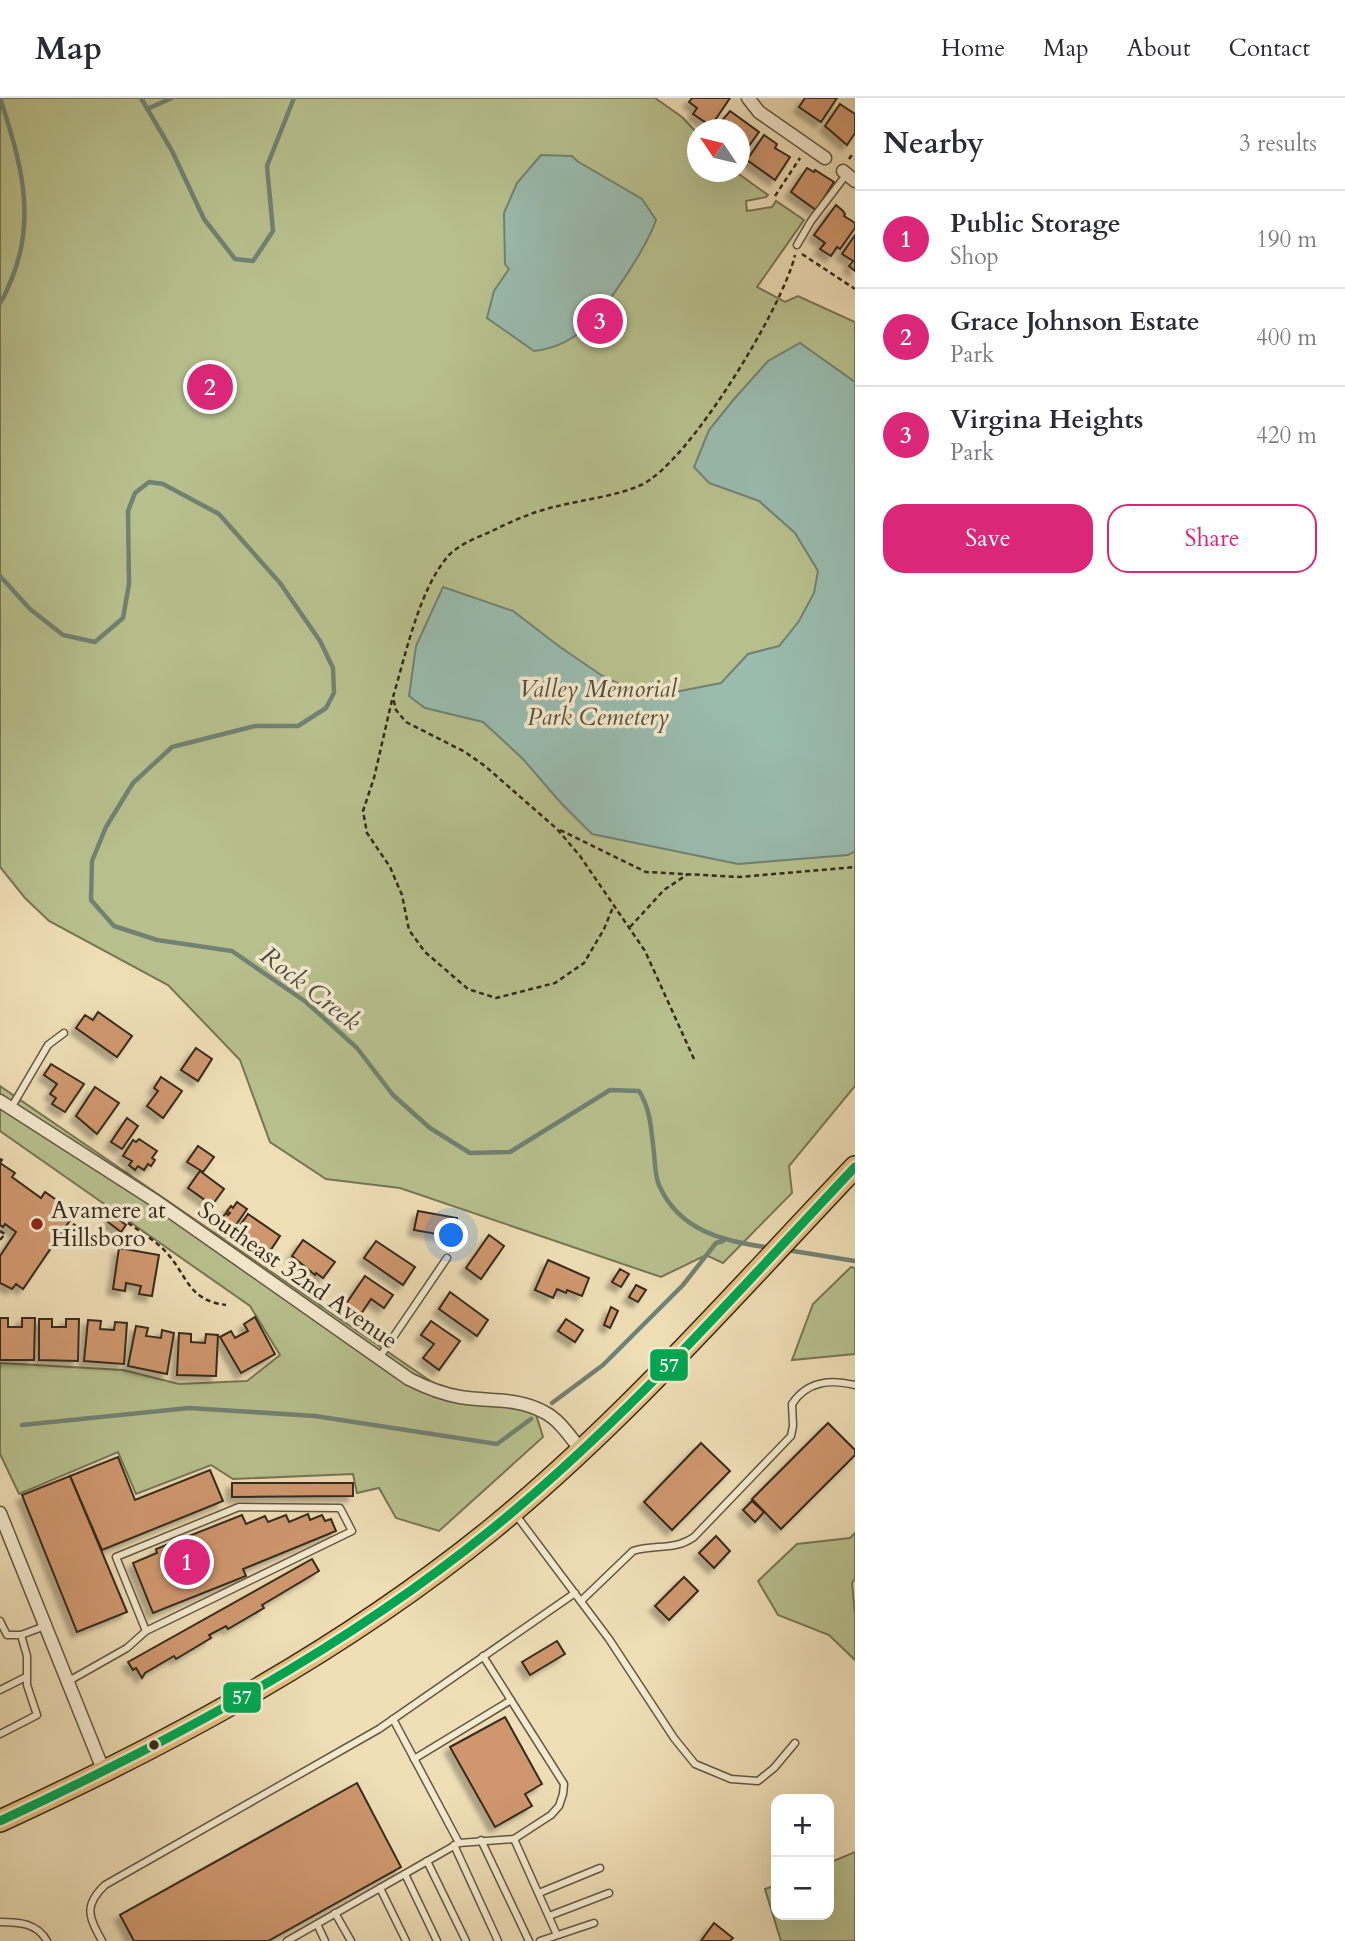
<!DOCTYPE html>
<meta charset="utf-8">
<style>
:root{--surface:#fff;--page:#f7f7f7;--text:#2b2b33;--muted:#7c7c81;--line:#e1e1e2;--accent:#db2777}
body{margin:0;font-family:Cardo,serif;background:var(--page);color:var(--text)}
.controls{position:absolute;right:21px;bottom:21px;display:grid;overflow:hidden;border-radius:14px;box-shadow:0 7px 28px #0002}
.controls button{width:63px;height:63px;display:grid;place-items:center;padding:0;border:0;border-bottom:2px solid var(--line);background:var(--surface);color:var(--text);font:35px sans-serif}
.compass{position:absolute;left:687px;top:21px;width:63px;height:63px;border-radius:50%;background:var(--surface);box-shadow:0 7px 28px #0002;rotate:305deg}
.you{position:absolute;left:452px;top:1138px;width:24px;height:24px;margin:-18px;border:5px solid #fff;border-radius:50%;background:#1a73e8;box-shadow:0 0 0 10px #1a73e833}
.badge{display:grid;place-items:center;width:46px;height:46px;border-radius:50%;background:var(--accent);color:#fff;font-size:23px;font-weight:700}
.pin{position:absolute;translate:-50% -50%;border:4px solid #fff;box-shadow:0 2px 7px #0006}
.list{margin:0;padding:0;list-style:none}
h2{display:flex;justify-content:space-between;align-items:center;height:91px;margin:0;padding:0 28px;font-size:30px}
h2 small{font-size:23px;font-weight:400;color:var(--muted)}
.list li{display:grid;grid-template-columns:46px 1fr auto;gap:21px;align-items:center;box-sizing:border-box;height:98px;padding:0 28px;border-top:2px solid var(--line)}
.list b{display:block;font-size:26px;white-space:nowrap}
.list p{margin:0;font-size:23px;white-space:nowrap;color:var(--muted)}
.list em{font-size:23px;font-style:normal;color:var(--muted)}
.actions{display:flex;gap:14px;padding:21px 28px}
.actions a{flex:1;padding:16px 0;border:2px solid var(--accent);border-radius:21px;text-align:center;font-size:24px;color:var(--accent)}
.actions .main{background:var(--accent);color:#fff}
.map{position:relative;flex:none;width:855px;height:1843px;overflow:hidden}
header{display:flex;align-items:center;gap:42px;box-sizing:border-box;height:98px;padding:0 35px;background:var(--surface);border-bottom:2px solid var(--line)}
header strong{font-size:33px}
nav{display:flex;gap:38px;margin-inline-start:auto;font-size:24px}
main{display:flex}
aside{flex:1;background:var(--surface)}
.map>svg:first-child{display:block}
</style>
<header>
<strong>Map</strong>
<nav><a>Home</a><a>Map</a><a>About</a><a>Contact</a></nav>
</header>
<main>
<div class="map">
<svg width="855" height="1843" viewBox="0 0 855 1843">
<defs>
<filter id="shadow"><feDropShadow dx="-5.5" dy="5.5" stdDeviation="2" flood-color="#0004"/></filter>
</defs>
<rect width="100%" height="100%" fill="#efdeb6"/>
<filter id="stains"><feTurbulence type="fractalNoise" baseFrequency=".00286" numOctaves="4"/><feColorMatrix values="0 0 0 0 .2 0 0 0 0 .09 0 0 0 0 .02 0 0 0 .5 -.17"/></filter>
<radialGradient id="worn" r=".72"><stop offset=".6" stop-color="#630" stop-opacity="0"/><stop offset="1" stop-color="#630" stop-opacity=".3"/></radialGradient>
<g fill="#b8c18e" stroke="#767655" stroke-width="2">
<polygon points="0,0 655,0 682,19 697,35 698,74 736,74 768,97 766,99 746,103 747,113 772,109 776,103 804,122 757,189 785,204 798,198 855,224 855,988 789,1068 792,1095 723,1165 706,1157 661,1179 400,1090 326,1081 270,1044 240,962 168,887 49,823 25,800 0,769"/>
<path d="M0,988L445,1293C476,1298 506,1292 533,1307L543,1339L439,1433L396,1420L379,1390L357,1395L353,1376L233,1381L211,1367L136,1396L118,1354L19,1396L0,1356V1265L123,1272L179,1286L247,1283L280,1257L250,1208L0,1033Z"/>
<polygon points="851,1169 855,1170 855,1256 792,1262 813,1206"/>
<polygon points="855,1435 855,1481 852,1485 855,1517 855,1562 829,1537 778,1517 758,1483 797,1446 850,1440"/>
<polygon points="855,1754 855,1843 781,1843 765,1791 776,1787 776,1817 829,1817 829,1765"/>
</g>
<g fill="#9abcaf" stroke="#718274" stroke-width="2">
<path d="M541,57L572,58L577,63L642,101L656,122C647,149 605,213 584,231C569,244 553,251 534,253L487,220L494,193L509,171L505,166L504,115L517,85Z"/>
<polygon points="800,245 855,284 855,753 848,757 738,766 592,736 561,705 523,661 483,624 425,610 409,598 416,548 443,489 513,513 560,549 601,577 631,592 670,595 721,585 748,556 779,548 799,523 814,495 818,473 795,435 759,403 709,385 694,369 709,332 734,301 768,263"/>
</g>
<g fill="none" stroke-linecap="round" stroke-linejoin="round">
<g stroke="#718274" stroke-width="4.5">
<path d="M0,0C20,61 37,119 12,180C8,189 5,198 0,205"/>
<polyline points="141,0 172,53 204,121 235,161 253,163 273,133 267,68 294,0"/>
<polyline points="147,11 172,0"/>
<path d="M0,478L30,511L63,537L95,544L123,520L129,486L128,413L135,395L149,384L163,386L219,416L280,485L320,543L333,570L334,595L326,610L298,628H255L172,649L133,685L106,729L92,763L91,802L114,828L157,842L232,853L306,904L357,950L393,997L430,1030L470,1055L510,1054L610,992L639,993C651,1012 651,1032 654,1055C655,1065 655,1078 659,1087C680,1135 726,1143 771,1150"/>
<polyline points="787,1152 855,1163"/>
<polyline points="552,1305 603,1267 683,1187 716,1145 723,1143"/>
<polyline points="22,1327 189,1310 315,1318 497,1346 531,1321"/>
</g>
</g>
<g fill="#d0976e" stroke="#342a1c" stroke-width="2" filter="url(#shadow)">
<polygon points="692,0 730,0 711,28 693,16 697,10 689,4"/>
<polygon points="805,0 837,0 821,24 799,9"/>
<polygon points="840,6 855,16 855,35 847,47 825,28"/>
<polygon points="730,13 759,34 741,59 740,32 714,32"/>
<polygon points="764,37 777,46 775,50 790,59 775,82 747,62"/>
<polygon points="807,70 814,74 815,72 834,84 816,112 791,94"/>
<polygon points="836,107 843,113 845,116 844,118 855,125 855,130 840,151 837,149 831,158 820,151 825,145 814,137"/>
<polygon points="855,137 855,173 849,168 853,163 842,156"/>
<polygon points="98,914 132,938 117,959 76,930 85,917 93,922"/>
<polygon points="196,950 212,961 198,983 181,972"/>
<polygon points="51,966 84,986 65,1014 52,1006 56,1000 50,996 57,986 44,977"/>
<polygon points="161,979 182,993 163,1020 147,1008 158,993 154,990"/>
<polygon points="95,989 119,1005 97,1036 76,1018"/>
<polygon points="127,1020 138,1028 122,1051 111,1044"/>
<polygon points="139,1041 157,1053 152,1060 155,1062 151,1068 148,1066 144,1072 138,1068 135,1072 129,1067 132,1063 123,1058 133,1042 136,1044"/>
<polygon points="198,1048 214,1059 203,1074 187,1064"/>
<polygon points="0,1061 2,1062 0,1065 15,1075 12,1079 41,1100 45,1094 75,1115 23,1191 16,1186 12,1191 0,1185 0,1158 16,1134 5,1126 3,1129 0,1127"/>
<polygon points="200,1073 224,1091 212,1107 188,1090"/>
<polygon points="237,1104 247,1111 231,1134 221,1128 225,1122 222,1120 226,1115 228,1117 230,1115 227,1113 231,1108 233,1110"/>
<polygon points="418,1113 457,1120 454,1139 414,1132"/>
<polygon points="248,1116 280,1138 268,1156 236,1133"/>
<polygon points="113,1117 126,1127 121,1134 108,1124"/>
<polygon points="489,1137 504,1148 481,1181 466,1170"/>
<polygon points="303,1142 335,1164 323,1180 316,1175 315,1177 292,1158"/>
<polygon points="376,1143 415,1169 403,1187 364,1160"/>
<polygon points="119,1150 159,1157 152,1198 139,1196 141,1188 126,1185 125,1193 113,1191"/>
<polygon points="548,1162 589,1180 582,1198 567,1192 566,1195 557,1191 553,1200 535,1192"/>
<polygon points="620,1171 629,1176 621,1189 612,1184"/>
<polygon points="365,1178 393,1197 384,1210 371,1201 361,1216 346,1206"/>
<polygon points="636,1187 646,1192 638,1204 629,1199"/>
<polygon points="450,1194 488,1222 477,1238 439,1211"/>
<polygon points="611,1209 618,1213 610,1230 604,1227"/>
<polygon points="255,1219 275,1256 241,1275 220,1239 231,1233 235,1240 248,1233 244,1226"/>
<polygon points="0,1220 8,1220 8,1229 22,1229 22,1220 35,1220 34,1262 0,1262"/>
<polygon points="39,1221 52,1221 52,1229 66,1229 66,1221 79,1221 78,1263 39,1262"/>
<polygon points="566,1221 583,1232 575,1244 558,1233"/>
<polygon points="88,1222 101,1223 100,1231 114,1232 115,1224 127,1225 124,1266 84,1263"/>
<polygon points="431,1223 460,1243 439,1272 423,1260 434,1246 421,1237"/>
<polygon points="136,1228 148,1230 146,1238 161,1240 162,1232 174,1235 167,1276 128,1268"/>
<polygon points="179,1235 191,1236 191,1244 205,1245 206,1236 218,1237 216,1278 177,1277"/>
<polygon points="828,1325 855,1352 855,1357 781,1431 752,1401"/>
<polygon points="701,1345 730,1373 672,1432 644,1404"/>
<polygon points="118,1359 135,1402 210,1372 223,1403 102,1452 70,1378"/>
<polygon points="70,1378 127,1514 77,1534 22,1397"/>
<polygon points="232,1385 353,1385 353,1398 232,1399"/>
<polygon points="752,1403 764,1414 755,1424 743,1412"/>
<polygon points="308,1416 310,1422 322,1417 325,1423 331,1421 336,1433 243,1471 246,1478 153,1515 133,1465 157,1455 156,1451 242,1417 246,1426 265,1418 268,1424 286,1417 289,1424"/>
<polygon points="716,1438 730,1453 714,1470 699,1455"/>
<polygon points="312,1461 319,1473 262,1507 264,1510 228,1531 226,1528 209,1537 211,1540 176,1561 174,1558 145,1575 142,1580 136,1570 133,1572 128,1564"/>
<polygon points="684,1479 698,1493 669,1522 655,1508"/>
<polygon points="557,1543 565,1556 530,1577 522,1564"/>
<polygon points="505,1619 542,1686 525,1696 532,1708 495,1729 450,1649"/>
<polygon points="357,1685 401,1769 268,1843 134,1843 120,1817"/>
<polygon points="714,1825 733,1840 730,1843 701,1843"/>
</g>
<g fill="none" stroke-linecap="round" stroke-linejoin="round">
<g stroke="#635742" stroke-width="9">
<g id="lane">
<polyline points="797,147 811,123 846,77"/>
<polyline points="11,1010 48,947 64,935"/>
<polyline points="379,1260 447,1160"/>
<polyline points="516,1417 609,1541 674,1640 695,1666 731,1681 758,1683 774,1670 795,1645"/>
<path d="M581,1503L633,1453C655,1446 674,1453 694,1439L791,1338L793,1328L792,1306C807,1283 830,1281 855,1287"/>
<polyline points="0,1523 7,1537 21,1537 45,1528"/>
<polyline points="67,1584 127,1550 146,1533 116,1459 239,1409 340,1410 352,1433 146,1533"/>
<polyline points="0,1592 26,1579"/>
<polyline points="393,1621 459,1745"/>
<polyline points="0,1636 37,1617 27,1587 27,1558 21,1537"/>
<polyline points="414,1661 511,1602"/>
<polyline points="514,1741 557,1837"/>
<polyline points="481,1742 529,1843"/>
<polyline points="454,1747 498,1843"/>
<polyline points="427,1763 466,1843"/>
<polyline points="405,1776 437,1843"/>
<polyline points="380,1790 406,1843"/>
<polyline points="539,1795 600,1770"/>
<polyline points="335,1815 351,1843"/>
<polyline points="549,1818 609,1795"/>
<path d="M0,1824C19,1824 37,1825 47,1843"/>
<polyline points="317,1826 325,1843"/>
<path d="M102,1843C89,1819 83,1808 105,1787L379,1631L575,1495"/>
<polyline points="287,1843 459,1745 514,1741 551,1717 559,1708 563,1696 564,1686 483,1558"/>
<polyline points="540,1843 594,1825"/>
</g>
</g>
<g stroke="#635742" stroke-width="15">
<g id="street">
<polyline points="748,0 759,14 825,60"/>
<polyline points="843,73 855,83"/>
<path d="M0,1003L154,1102L409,1281C425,1289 442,1296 460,1299C489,1304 517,1299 544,1314C560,1322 570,1339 581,1352"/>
<polyline points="0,1415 104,1674"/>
</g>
</g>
<g stroke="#342a1c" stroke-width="24">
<path id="primary" d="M0,1723C174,1643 343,1552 492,1431C624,1323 737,1193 855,1069"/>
</g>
<g stroke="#342a1c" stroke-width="2.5" stroke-dasharray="5 3.5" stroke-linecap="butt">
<polyline points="849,61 851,58 855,61"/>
<polyline points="775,98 800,60"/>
<polyline points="802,156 855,191"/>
<polyline points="392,602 374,680 363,713 367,735 390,769 402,797 409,832 425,854 468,891 496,900 555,885 584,865 604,831 613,809"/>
<polyline points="560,732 646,774 740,779 855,769"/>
<polyline points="630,829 664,792 688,776"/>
<path d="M694,961L645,853L580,758L557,731L485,668L465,654L406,624L396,612L393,599C406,556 419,491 449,457C460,446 476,440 490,434C510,424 532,414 554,409C581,402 617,398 641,387C689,365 783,209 795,157"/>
<path d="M128,1125C141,1134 156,1143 167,1155C188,1179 188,1202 226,1207"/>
<polyline points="73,1126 82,1133"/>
<polyline points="0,1133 5,1136 0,1142"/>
</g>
<use href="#lane" stroke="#f5ead0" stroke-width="6"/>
<use href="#street" stroke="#f5ead0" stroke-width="12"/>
<use href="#primary" stroke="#e8bf7b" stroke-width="21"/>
<g stroke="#f5ead0" stroke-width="14">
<path id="bus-1" d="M0,1723C173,1642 343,1552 492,1431C625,1323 738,1193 855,1069"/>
</g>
<use href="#bus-1" stroke="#00a651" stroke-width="9"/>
</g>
<circle fill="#8f2418" stroke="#f5ead0" stroke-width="2.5" cx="37" cy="1126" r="7"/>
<circle fill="#342a1c" stroke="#f5ead0" stroke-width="2.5" cx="154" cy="1647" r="6"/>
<g text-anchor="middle" stroke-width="7" stroke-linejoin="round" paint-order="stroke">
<g font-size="24" font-style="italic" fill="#555038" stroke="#f5ead0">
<text x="598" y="599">Valley Memorial<tspan x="598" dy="28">Park Cemetery</tspan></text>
</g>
<g font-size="24" fill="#342a1c" stroke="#f5ead0" text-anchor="start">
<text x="51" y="1120">Avamere at<tspan x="51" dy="28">Hillsboro</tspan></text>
</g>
<g font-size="24" fill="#342a1c" stroke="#f5ead0">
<text transform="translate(298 1177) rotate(35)" y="8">Southeast 32nd Avenue</text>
</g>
<g font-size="26" font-style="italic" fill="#4e4e41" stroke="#f5ead0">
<text transform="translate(311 890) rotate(38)" y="9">Rock Creek</text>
</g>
</g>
<g stroke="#f5ead0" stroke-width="2.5">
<rect x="649" y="1250" width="40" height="34" rx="7" fill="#00a651"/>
<rect x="222" y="1583" width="40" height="33" rx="7" fill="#00a651"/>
</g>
<g font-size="19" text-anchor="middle" font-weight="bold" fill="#fff">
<text x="669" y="1274">57</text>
<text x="242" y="1606">57</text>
</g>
<rect width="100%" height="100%" filter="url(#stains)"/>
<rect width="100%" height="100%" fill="url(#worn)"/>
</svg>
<div class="controls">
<button>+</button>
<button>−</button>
</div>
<svg class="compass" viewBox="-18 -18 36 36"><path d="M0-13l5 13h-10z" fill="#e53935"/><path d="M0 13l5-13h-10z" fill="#7c7c81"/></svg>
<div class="you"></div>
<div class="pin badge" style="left:187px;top:1464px">1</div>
<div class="pin badge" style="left:210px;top:289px">2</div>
<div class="pin badge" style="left:600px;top:223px">3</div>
</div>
<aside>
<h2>Nearby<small>3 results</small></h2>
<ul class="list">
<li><span class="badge">1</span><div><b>Public Storage</b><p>Shop</p></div><em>190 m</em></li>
<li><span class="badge">2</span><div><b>Grace Johnson Estate</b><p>Park</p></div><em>400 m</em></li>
<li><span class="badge">3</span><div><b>Virgina Heights</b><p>Park</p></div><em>420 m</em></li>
</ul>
<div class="actions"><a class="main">Save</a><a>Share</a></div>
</aside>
</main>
